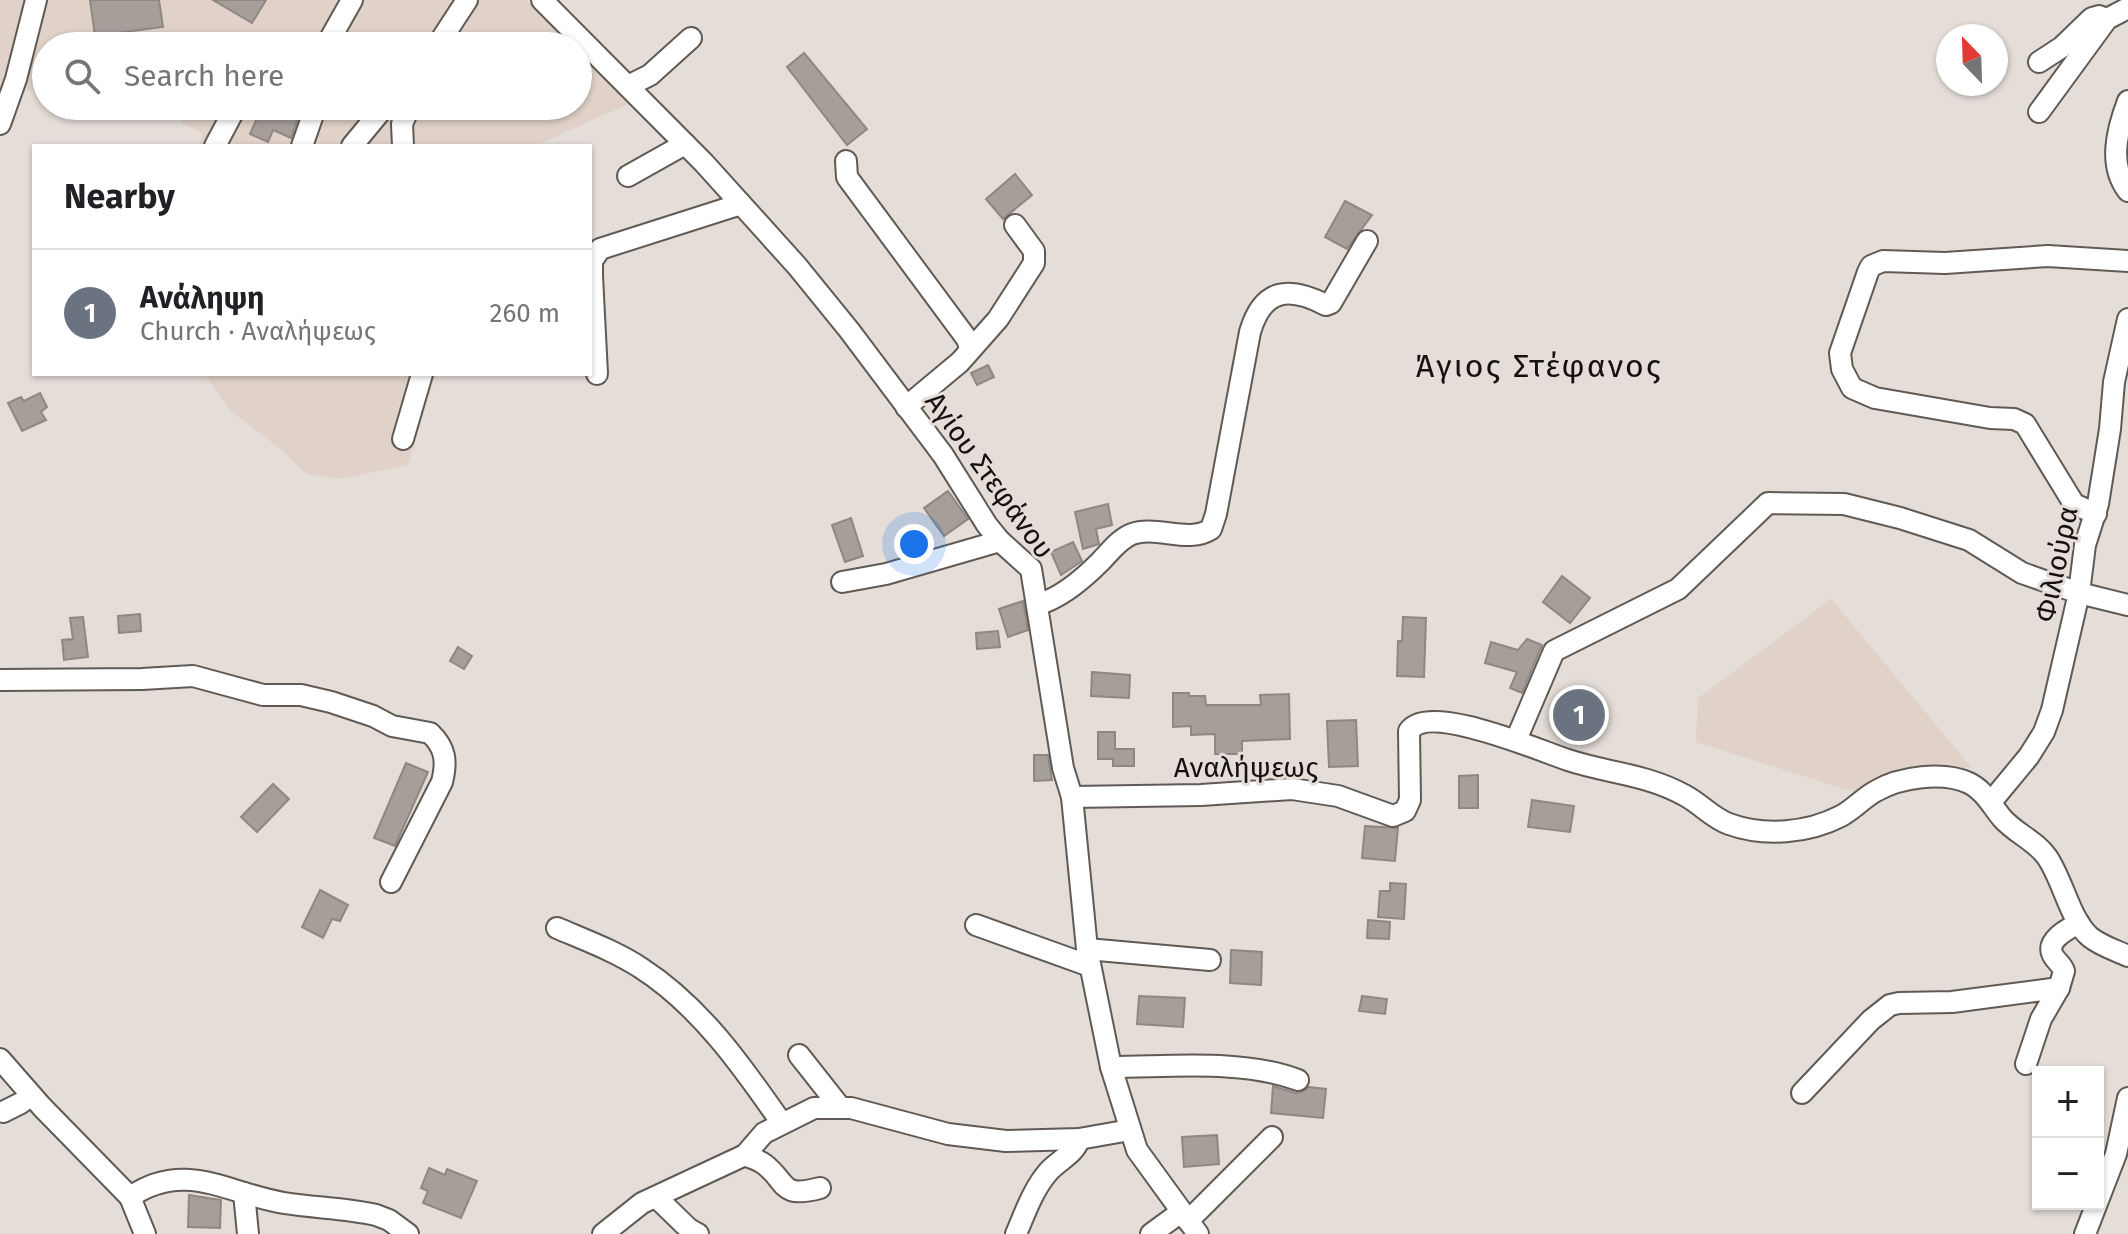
<!DOCTYPE html>
<meta charset="utf-8">
<style>
:root{--surface:#fff;--page:#f2f2f2;--text:#202124;--muted:#757577;--line:#e0e0e0;--accent:#0f766e}
body{margin:0;font-family:"Fira Sans",sans-serif;background:var(--page);color:var(--text)}
.controls{position:absolute;right:24px;bottom:24px;display:grid;overflow:hidden;border-radius:0px;box-shadow:0 2px 6px #0004}
.controls button{width:72px;height:72px;display:grid;place-items:center;padding:0;border:0;border-bottom:2px solid var(--line);background:var(--surface);color:var(--text);font:40px sans-serif}
.compass{position:absolute;left:1936px;top:24px;width:72px;height:72px;border-radius:50%;background:var(--surface);box-shadow:0 2px 6px #0004;rotate:337deg}
.you{position:absolute;left:914px;top:544px;width:28px;height:28px;margin:-20px;border:6px solid #fff;border-radius:50%;background:#1a73e8;box-shadow:0 0 0 12px #1a73e833}
.badge{display:grid;place-items:center;width:52px;height:52px;border-radius:50%;background:var(--accent);color:#fff;font-size:26px;font-weight:700}
.pin{position:absolute;translate:-50% -50%;border:4px solid #fff;box-shadow:0 2px 8px #0006}
.list{margin:0;padding:0;list-style:none}
h2{display:flex;justify-content:space-between;align-items:center;height:104px;margin:0;padding:0 32px;font-size:34px}
h2 small{font-size:26px;font-weight:400;color:var(--muted)}
.list li{display:grid;grid-template-columns:52px 1fr auto;gap:24px;align-items:center;box-sizing:border-box;height:128px;padding:0 32px;border-top:2px solid var(--line)}
.list b{display:block;font-size:30px;white-space:nowrap}
.list p{margin:0;font-size:26px;white-space:nowrap;color:var(--muted)}
.list em{font-size:26px;font-style:normal;color:var(--muted)}
.icon{flex:none;width:44px;height:44px;fill:none;stroke:currentColor;stroke-width:2;stroke-linecap:round;stroke-linejoin:round}
.map{position:relative;flex:none;width:2128px;height:1234px;overflow:hidden}
.search{position:absolute;background:var(--surface);box-shadow:0 2px 6px #0004;left:32px;top:32px;width:560px;height:88px;display:flex;align-items:center;gap:20px;box-sizing:border-box;padding:0 28px;border-radius:44px;color:var(--muted);font-size:30px}
.panel{position:absolute;background:var(--surface);box-shadow:0 2px 6px #0004;left:32px;top:144px;width:560px;height:232px;border-radius:0px}
.map>svg:first-child{display:block}
</style>
<div class="map">
<svg width="2128" height="1234" viewBox="0 0 2128 1234">
<rect width="100%" height="100%" fill="#e4ddd8"/>
<g fill="#e0d2c8">
<polygon points="0,0 27,0 0,108"/>
<polygon points="42,0 527,0 573,46 46,46 46,88 19,92"/>
<polygon points="578,51 630,103 535,146 197,146 204,134 182,123 180,106 578,106"/>
<polygon points="204,374 436,374 408,465 339,479 307,474 279,448 231,411"/>
<polygon points="1831,599 1971,767 1854,792 1696,742 1698,698"/>
</g>
<g fill="#a59e99" stroke="#8e8782" stroke-width="2">
<polygon points="90,0 159,0 163,27 95,36"/>
<polygon points="213,0 266,0 252,23"/>
<polygon points="804,53 867,129 847,145 787,67"/>
<polygon points="289,106 301,109 291,138 273,130 268,142 250,134 261,109 283,118"/>
<polygon points="1015,174 1032,195 1003,219 986,199"/>
<polygon points="1345,201 1372,215 1347,249 1325,237"/>
<polygon points="988,365 994,377 977,385 971,373"/>
<polygon points="40,393 47,407 41,412 46,420 22,431 8,403 21,397 24,401"/>
<polygon points="948,491 968,519 944,536 924,508"/>
<polygon points="1108,504 1112,525 1096,529 1099,544 1083,549 1075,512"/>
<polygon points="851,518 863,556 845,562 832,525"/>
<polygon points="1073,542 1082,561 1061,575 1051,552"/>
<polygon points="1562,576 1590,598 1570,623 1543,602"/>
<polygon points="1023,601 1028,630 1008,637 999,609"/>
<polygon points="140,614 141,631 119,633 118,616"/>
<polygon points="83,617 88,657 64,660 62,640 73,639 70,618"/>
<polygon points="1403,617 1426,618 1424,677 1397,676 1398,641 1402,641"/>
<polygon points="998,631 1000,647 977,649 976,633"/>
<polygon points="1527,639 1542,645 1522,693 1510,688 1517,672 1485,663 1491,642 1518,650"/>
<polygon points="458,647 472,656 464,669 450,661"/>
<polygon points="1092,672 1130,675 1129,698 1091,696"/>
<polygon points="1173,693 1189,693 1189,696 1205,696 1206,705 1261,705 1260,695 1289,694 1290,739 1242,741 1242,754 1215,754 1215,734 1191,735 1191,726 1173,727"/>
<polygon points="1603,701 1606,724 1565,730 1562,706"/>
<polygon points="1356,720 1358,766 1329,767 1327,721"/>
<polygon points="1098,732 1115,732 1115,749 1134,749 1134,766 1113,766 1113,759 1098,759"/>
<polygon points="1034,755 1048,755 1052,780 1034,781"/>
<polygon points="406,763 428,772 395,846 374,838"/>
<polygon points="1478,775 1478,808 1459,808 1459,776"/>
<polygon points="273,784 289,799 257,832 241,817"/>
<polygon points="1532,800 1574,806 1570,832 1528,827"/>
<polygon points="1365,826 1398,828 1395,861 1362,858"/>
<polygon points="1390,883 1406,884 1404,919 1378,917 1380,891 1390,891"/>
<polygon points="320,890 348,905 340,921 332,919 323,938 302,927"/>
<polygon points="1368,920 1390,922 1389,939 1367,938"/>
<polygon points="1231,950 1262,952 1261,985 1230,983"/>
<polygon points="1139,996 1185,998 1183,1027 1137,1024"/>
<polygon points="1362,996 1387,999 1385,1014 1359,1011"/>
<polygon points="1273,1086 1295,1093 1302,1092 1309,1087 1326,1089 1323,1118 1271,1113"/>
<polygon points="1217,1135 1219,1164 1184,1167 1182,1137"/>
<polygon points="429,1168 445,1175 447,1169 477,1181 461,1218 423,1203 428,1191 421,1188"/>
<polygon points="189,1195 221,1200 220,1228 188,1227"/>
</g>
<g fill="none" stroke-linecap="round" stroke-linejoin="round">
<g stroke="#605a55" stroke-width="24">
<g id="minor">
<polyline points="542,0 704,163 797,266 849,330 943,455 987,525 1000,541 1031,569 1063,768 1072,797 1087,949 1111,1067 1137,1150 1198,1234"/>
<polyline points="329,46 330,39 352,0"/>
<polyline points="437,46 467,0"/>
<polyline points="2039,62 2062,47 2092,18 2099,16 2107,19"/>
<polyline points="628,86 650,75 691,38"/>
<path d="M2128,101C2117,130 2108,165 2128,191"/>
<polyline points="2039,112 2107,19 2128,8"/>
<polyline points="0,124 16,79 36,0"/>
<polyline points="215,146 232,114 239,106"/>
<polyline points="302,146 316,106"/>
<polyline points="352,146 385,106"/>
<polyline points="403,146 402,124 410,106"/>
<polyline points="846,161 847,177 967,339 970,348"/>
<polyline points="628,176 685,144"/>
<polyline points="597,374 592,276 592,261 600,249 741,204"/>
<polyline points="906,407 960,362 998,319 1034,263 1034,251 1015,225"/>
<polyline points="403,439 422,374"/>
<polyline points="2096,514 2074,504 2025,424 2014,419 1990,418 1875,398 1852,388 1842,369 1840,353 1868,272 1871,266 1883,261 1945,263 2048,256 2128,261"/>
<polyline points="842,582 886,574 1000,541"/>
<path d="M1039,604C1060,598 1084,578 1100,562C1109,553 1119,539 1132,534C1156,525 1189,544 1211,529L1216,514L1250,332C1263,288 1289,286 1326,305L1331,303L1367,241"/>
<path d="M0,680L142,679L193,676L263,695H301L331,702L373,716L392,726L430,733C446,748 447,762 442,782L391,882"/>
<polyline points="1516,740 1554,651 1678,589 1768,503 1844,504 1900,518 1969,540 2022,573 2079,593 2128,605"/>
<path d="M1072,797L1201,795L1292,789L1338,796L1393,816L1405,811L1410,800L1409,731C1429,702 1540,751 1568,760C1607,773 1646,774 1684,795C1700,803 1712,818 1729,824C1765,837 1808,833 1841,816C1854,809 1863,798 1876,791C1900,777 1943,771 1969,783C1984,790 1992,806 2002,818C2016,834 2035,840 2047,857C2063,880 2070,920 2090,937C2101,946 2115,950 2128,956"/>
<polyline points="1991,802 2029,756 2044,732 2052,710 2079,593 2085,545 2098,504 2110,429 2114,382 2128,319"/>
<polyline points="976,925 1090,966"/>
<path d="M557,928C585,940 615,951 641,968C700,1006 742,1066 781,1122"/>
<polyline points="1087,949 1210,960"/>
<polyline points="799,1055 840,1107"/>
<path d="M0,1059L42,1107L130,1197C185,1159 228,1194 284,1203C315,1208 346,1208 376,1215L389,1220L408,1234"/>
<polyline points="2026,1064 2041,1019 2059,988"/>
<path d="M1111,1067C1171,1067 1242,1059 1298,1080"/>
<path d="M1802,1093L1871,1020L1890,1005L1899,1003L1952,1002L2059,988L2064,971C2062,964 2054,960 2052,953C2047,939 2070,928 2079,923"/>
<polyline points="3,1112 21,1103 31,1095"/>
<path d="M745,1155C751,1158 759,1160 764,1164C788,1182 779,1199 820,1188"/>
<polyline points="244,1193 248,1234"/>
<polyline points="130,1197 145,1234"/>
<polyline points="656,1197 689,1229 698,1234"/>
<polyline points="1188,1221 1272,1137"/>
<polyline points="603,1234 642,1203 745,1155 764,1133 814,1108 851,1108 948,1134 1006,1141 1079,1139 1130,1130"/>
<path d="M1016,1234C1025,1213 1033,1189 1049,1171C1058,1161 1076,1153 1079,1139"/>
<polyline points="1151,1234 1181,1212"/>
<polyline points="2085,1234 2116,1154 2128,1098"/>
</g>
</g>
<use href="#minor" stroke="#fff" stroke-width="20"/>
</g>
<g text-anchor="middle" stroke-width="6" stroke-linejoin="round" paint-order="stroke">
<g font-size="28" fill="#141110" stroke="#e4ddd8">
<text transform="translate(990 475) rotate(54)" y="10">Αγίου Στεφάνου</text>
<text transform="translate(2056 564) rotate(-78)" y="10">Φιλιούρα</text>
<text x="1246" y="777">Αναλήψεως</text>
</g>
<g font-size="32" letter-spacing="2" fill="#141110" stroke="#e4ddd8">
<text x="1539" y="377">Άγιος Στέφανος</text>
</g>
</g>
</svg>
<div class="controls">
<button>+</button>
<button>−</button>
</div>
<svg class="compass" viewBox="-18 -18 36 36"><path d="M0-13l5 13h-10z" fill="#e53935"/><path d="M0 13l5-13h-10z" fill="#757577"/></svg>
<div class="you"></div>
<div class="pin badge" style="left:1579px;top:715px;background:#6b7280">1</div>
<div class="search"><svg class="icon" aria-label="search" viewBox="0 0 24 24"><circle cx="10" cy="10" r="6"/><path d="M15 15l6 6"/></svg>Search here</div>
<section class="panel">
<h2>Nearby<small></small></h2>
<ul class="list">
<li><span class="badge" style="background:#6b7280">1</span><div><b>Ανάληψη</b><p>Church · Αναλήψεως</p></div><em>260 m</em></li>
</ul>
</section>
</div>
